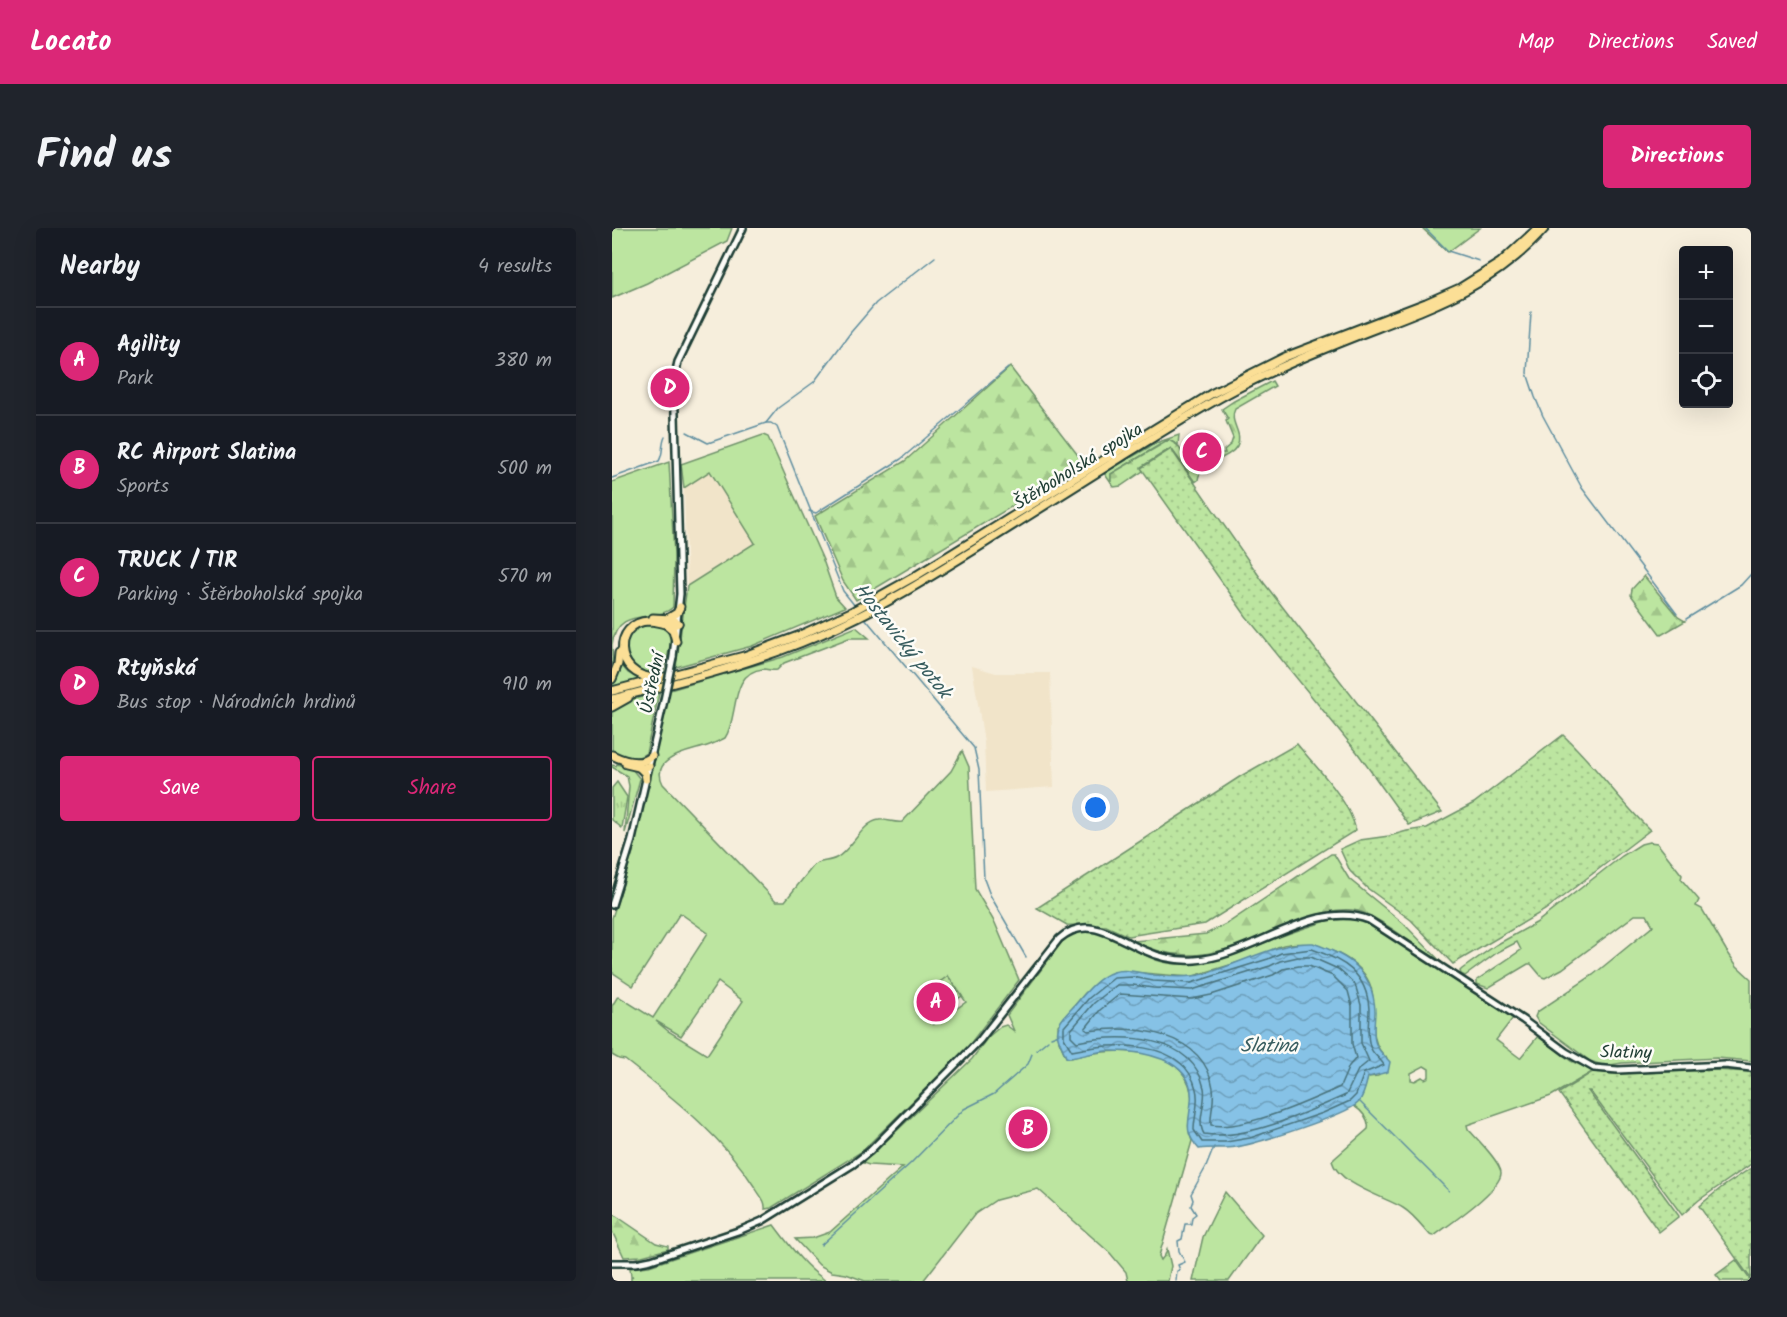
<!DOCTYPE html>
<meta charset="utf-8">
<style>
:root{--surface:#171b24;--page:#20242c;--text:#f1f3f6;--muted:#9ea1a6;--line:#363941;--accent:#db2777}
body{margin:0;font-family:Kalam,sans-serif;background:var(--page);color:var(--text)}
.controls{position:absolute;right:18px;top:18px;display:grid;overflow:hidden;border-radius:6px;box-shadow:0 6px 24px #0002}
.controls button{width:54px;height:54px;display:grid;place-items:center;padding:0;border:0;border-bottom:2px solid var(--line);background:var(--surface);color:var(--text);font:30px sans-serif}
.you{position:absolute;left:484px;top:580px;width:21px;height:21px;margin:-15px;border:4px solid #fff;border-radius:50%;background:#1a73e8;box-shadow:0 0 0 9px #1a73e833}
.badge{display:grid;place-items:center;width:39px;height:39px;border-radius:50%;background:var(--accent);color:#fff;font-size:20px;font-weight:700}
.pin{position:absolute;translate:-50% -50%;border:3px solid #fff;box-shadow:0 2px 6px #0006}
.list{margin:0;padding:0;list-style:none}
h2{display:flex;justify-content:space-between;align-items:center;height:78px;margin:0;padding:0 24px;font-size:26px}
h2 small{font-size:20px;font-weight:400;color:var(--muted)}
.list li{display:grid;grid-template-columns:39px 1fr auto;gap:18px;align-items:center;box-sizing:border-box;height:108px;padding:0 24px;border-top:2px solid var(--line)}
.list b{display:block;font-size:22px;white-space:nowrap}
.list p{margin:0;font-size:20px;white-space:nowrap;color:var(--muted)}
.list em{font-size:20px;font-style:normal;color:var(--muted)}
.actions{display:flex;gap:12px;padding:18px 24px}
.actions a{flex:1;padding:14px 0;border:2px solid var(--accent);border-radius:6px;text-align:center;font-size:21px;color:var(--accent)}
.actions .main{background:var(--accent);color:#fff}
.icon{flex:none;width:33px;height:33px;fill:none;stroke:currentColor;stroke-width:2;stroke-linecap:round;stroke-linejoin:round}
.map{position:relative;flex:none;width:1139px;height:1053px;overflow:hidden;border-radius:6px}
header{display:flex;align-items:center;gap:36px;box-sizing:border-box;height:84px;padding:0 30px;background:var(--accent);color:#fff}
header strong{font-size:28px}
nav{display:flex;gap:33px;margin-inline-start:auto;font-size:21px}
.intro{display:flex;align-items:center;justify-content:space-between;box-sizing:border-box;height:144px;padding:0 36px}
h1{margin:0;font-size:42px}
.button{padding:15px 27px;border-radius:6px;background:var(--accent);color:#fff;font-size:21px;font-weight:700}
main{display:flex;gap:36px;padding:0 36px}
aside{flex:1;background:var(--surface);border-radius:6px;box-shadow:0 6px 24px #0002}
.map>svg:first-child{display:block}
</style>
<header>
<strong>Locato</strong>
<nav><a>Map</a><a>Directions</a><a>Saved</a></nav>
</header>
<div class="intro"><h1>Find us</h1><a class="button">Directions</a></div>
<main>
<aside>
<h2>Nearby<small>4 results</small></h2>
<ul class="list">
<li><span class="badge">A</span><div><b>Agility</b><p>Park</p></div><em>380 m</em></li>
<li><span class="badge">B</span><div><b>RC Airport Slatina</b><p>Sports</p></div><em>500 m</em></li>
<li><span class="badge">C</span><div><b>TRUCK / TIR</b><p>Parking · Štěrboholská spojka</p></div><em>570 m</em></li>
<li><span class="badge">D</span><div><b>Rtyňská</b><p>Bus stop · Národních hrdinů</p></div><em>910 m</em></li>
</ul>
<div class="actions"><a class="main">Save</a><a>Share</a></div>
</aside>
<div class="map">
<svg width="1139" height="1053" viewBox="0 0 1139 1053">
<defs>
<pattern id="forest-firs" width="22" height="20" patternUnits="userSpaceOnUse" patternTransform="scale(1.5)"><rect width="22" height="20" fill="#bce5a0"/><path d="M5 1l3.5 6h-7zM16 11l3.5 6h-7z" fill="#a1c58a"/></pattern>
<pattern id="park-tufts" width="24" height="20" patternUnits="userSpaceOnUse" patternTransform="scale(1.5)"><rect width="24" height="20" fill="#bce5a0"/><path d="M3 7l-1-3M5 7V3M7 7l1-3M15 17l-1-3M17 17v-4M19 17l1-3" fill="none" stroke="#a1c58a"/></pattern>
<pattern id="garden-dots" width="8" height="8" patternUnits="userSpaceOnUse" patternTransform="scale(1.5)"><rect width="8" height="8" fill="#bce5a0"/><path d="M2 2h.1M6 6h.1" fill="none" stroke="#a1c58a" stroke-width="1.8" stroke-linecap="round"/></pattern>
<pattern id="water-waves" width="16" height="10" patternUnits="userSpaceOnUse" patternTransform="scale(1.5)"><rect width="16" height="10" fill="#86c2e6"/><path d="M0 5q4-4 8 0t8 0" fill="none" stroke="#6d9fbb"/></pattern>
</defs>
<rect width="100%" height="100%" fill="#f6eedc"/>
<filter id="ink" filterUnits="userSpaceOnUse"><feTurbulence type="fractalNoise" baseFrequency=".0167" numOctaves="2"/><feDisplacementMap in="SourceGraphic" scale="12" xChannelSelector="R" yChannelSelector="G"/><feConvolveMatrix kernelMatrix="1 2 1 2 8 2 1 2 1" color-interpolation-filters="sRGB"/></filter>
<g filter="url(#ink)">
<g fill="#f1e4c9">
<polygon points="98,242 144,316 75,358 72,260"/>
<polygon points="360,438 384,445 438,445 442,559 374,564 372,514"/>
</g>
<g fill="#bce5a0" stroke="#6e916a" stroke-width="1.5" fill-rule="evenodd">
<polygon points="0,0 120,0 115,13 35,55 0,70"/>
<polygon points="810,0 868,0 836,24"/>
<polygon points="151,207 156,209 211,332 224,369 233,379 140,418 64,439 75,358 143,315 98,243 72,260 69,236"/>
<polygon points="567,207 566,217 557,212 554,213 499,246 499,255 492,245 544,215"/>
<path d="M57,234L62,327L61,379C43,396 5,377 0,417C0,423 1,430 0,436V254Z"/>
<polygon points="481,241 483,243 302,355 254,382 252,380 312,347"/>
<path d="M38,396C69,401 57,421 51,444C35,449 28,443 15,434C12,412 14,400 38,396Z"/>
<path d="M244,399L257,410H237L172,435L165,442C160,443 156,441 151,441C117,444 127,490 113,510C107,513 101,516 95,518C78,524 37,529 51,556L164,673H173L202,637C209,632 217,634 224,630C239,623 250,594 267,592C274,591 282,595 290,594L339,543L350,523L357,539L363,661L383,695L407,752L354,821L249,924L159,980L153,981C154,973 148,968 144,961C111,908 61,870 13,832L7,831L0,827V778L6,768L41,790L96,705L68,685L21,758L0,744V690L21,624L58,462L171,429ZM336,748L354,774L322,796ZM106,754L131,773L95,827L56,803L44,793L69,808Z"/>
<polygon points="10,438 16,445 28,452 0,459"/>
<path d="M47,465L34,525C23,533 12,530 0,524V482L17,472Z"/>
<polygon points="5,536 20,541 28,551 13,605 17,558 15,548 0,539 0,537 4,538"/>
<polygon points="1037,614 1045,615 1070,647 1069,651 1087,672 1084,678 1090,681 1114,722 1125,738 1139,751 1139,833 1105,830 1010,835 993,838 978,833 926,794 923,789 925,784 981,747 1041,698 1035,687 1023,687 950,741 933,750 930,749 919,736 916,736 876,760 865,756 865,752 909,722 905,714 886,724 853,748 849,746 848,743 850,741 884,717 924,695 1010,628 1029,616"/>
<path d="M724,690L747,691L760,697L901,790L884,812L908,830L926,808L959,833L982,843L939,868L855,897L856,901C864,910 889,934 889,945C889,962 836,997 822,1008L818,1007C810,998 801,986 791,980C773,969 726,956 720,933L723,930L756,901C758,892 750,883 742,878L749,870L756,849L766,848L775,830C751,812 769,775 756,752C742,723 680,702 654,726L578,749L508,743L473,765L446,797L447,813L454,829L459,830C494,819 570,816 579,864C583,883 571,894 580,913L547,1028L549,1032L553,1027L555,1021L559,1038L556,1053H516L514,1044L498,1025L426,961L384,972L363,986L311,1053H253L234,1046L220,1044L207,1037L183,1011L201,1010L218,1004L291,939L257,937L251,935L360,831L376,809L388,799L394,797L402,803L395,787L450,714C485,685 516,726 551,734C591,743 630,723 667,709C686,702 705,696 724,690ZM812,838L817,841V849L813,851L810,849L803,853L799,852V845Z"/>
<polygon points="613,964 650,1007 617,1053 581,1053 591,1009"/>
<path d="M162,997C178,1018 192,1038 214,1053H19V1049L21,1048H19L18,1040L37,1038Z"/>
</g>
<g fill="url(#forest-firs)" stroke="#6e916a" stroke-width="1.5">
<polygon points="398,139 472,235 244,372 231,353 203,288 293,233"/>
<path d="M660,153L663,158L623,181C616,194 632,205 625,218C616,233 588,233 586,252L583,254L559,220L529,239L531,243L509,258L502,259L499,255V246L557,212C559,214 563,215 565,217C570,221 570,229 576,233C589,241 601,223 613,225L612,222L619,216L621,210L614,193L616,191L610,181L622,173Z"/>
<polygon points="1032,348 1066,389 1073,393 1049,407 1019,367 1020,361"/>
<path d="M719,626H722L737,651L791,695L835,740C813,725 769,689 746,683C726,678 702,687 684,695C629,717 579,744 522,713L594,706L616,695Z"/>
<polygon points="0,985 44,1015 56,1018 56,1021 30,1028 12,1029 0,1003"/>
<polygon points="1124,1032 1139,1053 1109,1053 1104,1047"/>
</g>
<g fill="url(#park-tufts)" stroke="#6e916a" stroke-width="1.5">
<polygon points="5,554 15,569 10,600 0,592 0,560"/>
<polygon points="336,748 350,768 337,777 341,783 322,796 304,771"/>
</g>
<g fill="url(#garden-dots)" stroke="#6e916a" stroke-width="1.5">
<polygon points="559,221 652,355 830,584 797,597 745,524 634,388 529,240"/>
<path d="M951,507C982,536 1007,572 1038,602L933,682L841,736L799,692L755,660L738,643L728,621L748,612L777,608L795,603L815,600L862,575Z"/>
<path d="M685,516C706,542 736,570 744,602L593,696L516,708L494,698L455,697L425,680L629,548Z"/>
<polygon points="1104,842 1139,844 1139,936 1087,972 1070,987 978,863 976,863 1064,984 1067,988 1047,1004 947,865 982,843 1000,846"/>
<polygon points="1139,940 1139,1051 1087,978 1109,960"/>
</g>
<path fill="url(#water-waves)" stroke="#5d8d9f" stroke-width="1.5" d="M701,715C737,728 761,742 763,783C763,793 760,807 764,816C767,824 773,828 778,834L776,844L756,849C754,858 752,868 746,875C734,887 644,916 624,919C612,921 600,919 587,921C571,903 577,895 579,874C584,829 526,822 494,823C481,824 469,829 457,830L454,829C452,823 449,818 447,812C441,798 454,786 463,777C473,765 486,749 501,744C514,740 528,745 542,747C558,749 576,750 592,746C628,736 664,714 701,715Z"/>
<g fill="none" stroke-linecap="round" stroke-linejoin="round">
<g stroke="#48727b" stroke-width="1.5">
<path d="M700,721C731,732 755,745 757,781C757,792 755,805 757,814C758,825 768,830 772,837L752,845L744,867L738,873L711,885L638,910L614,914H590L582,902C582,889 588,874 584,861C572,810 499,815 460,823L452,810V799L477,770L502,750L521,749L541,753L579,755L656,731L669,725Z"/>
<path d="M686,729H699L726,741L743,756L749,777V815L757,833L746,842L734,867C696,884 633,913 592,906C584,893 595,875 592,860C580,805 508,806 465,814L459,808V802L482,775L505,757H521L541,760L580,762L658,738L668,733Z"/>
<path d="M687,738H697L721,748L736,763L740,778V816L744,830L737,838L728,859C698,873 632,903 599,897C598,885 603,873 601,860C592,803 522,797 476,803L473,801L488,782L508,766L580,771L599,767L661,747L671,741Z"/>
</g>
<g stroke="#5d8d9f" stroke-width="1.5">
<polyline points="813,0 836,23 867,33"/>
<polyline points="919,84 915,145 923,169 931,188 970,260 1065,386"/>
<polyline points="154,195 166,180 202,154 239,104 264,75 323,29"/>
<polyline points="75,204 96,215 154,195 159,195 165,199 231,363 243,378"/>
<path d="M0,250L47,233C52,225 49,216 53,208"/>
<polyline points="197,283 204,285 207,283 289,231 396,140"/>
<polyline points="252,389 362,520 367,542 372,651 378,667 414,729"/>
<polyline points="1074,391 1129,357 1139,346"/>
<polyline points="439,809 447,806"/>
<polyline points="424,822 436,812"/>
<polyline points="747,873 837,963"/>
<polyline points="209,1017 299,935 352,881 382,866 416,836 420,826"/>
<polyline points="564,1053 565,1043 568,1042 566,1037 573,1034 567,1023 566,1013 570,1011 573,996 579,996 580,989 584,986 579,978 581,972 579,966 594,939 602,919"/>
</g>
<g stroke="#1f3d34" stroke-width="10">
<g id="secondary">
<polyline points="61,429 68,366 62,151 66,134 131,0"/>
<polyline points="0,677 20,612 51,477"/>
<path d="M0,1035H24L39,1032L129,1002L150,993L240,937L258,923L368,812L447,711C476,685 505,711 534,723C549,730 567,733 583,732C639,729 703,670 757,692L911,792L954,824L982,840L1006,842L1113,837L1139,840"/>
</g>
</g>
<g stroke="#1f3d34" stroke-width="11">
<g id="highway">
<polyline points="41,390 60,391 66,395"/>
<polyline points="55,391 65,385 68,379"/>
<polyline points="55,397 61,402 64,413"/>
<path d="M44,450C0,448 1,394 37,393C45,393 53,396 60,398L66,395"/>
<polyline points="0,451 6,436 7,425"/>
<polyline points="0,463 132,428 186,408 239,384 302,349 599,166 673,129 814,75 848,60 888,35 926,0"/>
<path d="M0,471C79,451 157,432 231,396C276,375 318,349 360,323C409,292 459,261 508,230C547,206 586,181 626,160C668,138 713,120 757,103C825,77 884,56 933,0"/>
<polyline points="0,479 16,470"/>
<path d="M0,527C12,533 29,538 40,528"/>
<polyline points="14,536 31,540 37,538"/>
<polyline points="28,540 33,545 34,551"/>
</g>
</g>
<use href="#secondary" stroke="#fdfcf7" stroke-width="5"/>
<use href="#highway" stroke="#fbdf96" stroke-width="7"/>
<g stroke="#1f3d34" stroke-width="10" stroke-linecap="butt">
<polyline id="secondary-bridge" points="51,477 61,429"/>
</g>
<use href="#secondary-bridge" stroke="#fdfcf7" stroke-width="5"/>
</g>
</g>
<g text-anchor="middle" stroke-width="5" stroke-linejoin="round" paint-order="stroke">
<g font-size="18" fill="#1f3d34" stroke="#fdfcf7">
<text transform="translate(466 238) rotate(-32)" y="6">Štěrboholská spojka</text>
<text transform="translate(40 455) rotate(-78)" y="6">Ústřední</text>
<text transform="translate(1014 824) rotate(1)" y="6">Slatiny</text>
</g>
<g font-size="20" font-style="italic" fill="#395e60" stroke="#fdfcf7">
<text transform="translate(291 412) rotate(51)" y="7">Hostavický potok</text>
<text x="657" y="824">Slatina</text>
</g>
</g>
</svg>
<div class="controls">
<button>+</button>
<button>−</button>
<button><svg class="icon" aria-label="locate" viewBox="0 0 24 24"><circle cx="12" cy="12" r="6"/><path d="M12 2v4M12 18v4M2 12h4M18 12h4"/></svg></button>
</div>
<div class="you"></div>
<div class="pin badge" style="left:324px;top:774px">A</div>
<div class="pin badge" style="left:416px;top:901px">B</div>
<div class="pin badge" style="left:590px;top:224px">C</div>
<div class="pin badge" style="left:58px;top:160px">D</div>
</div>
</main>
